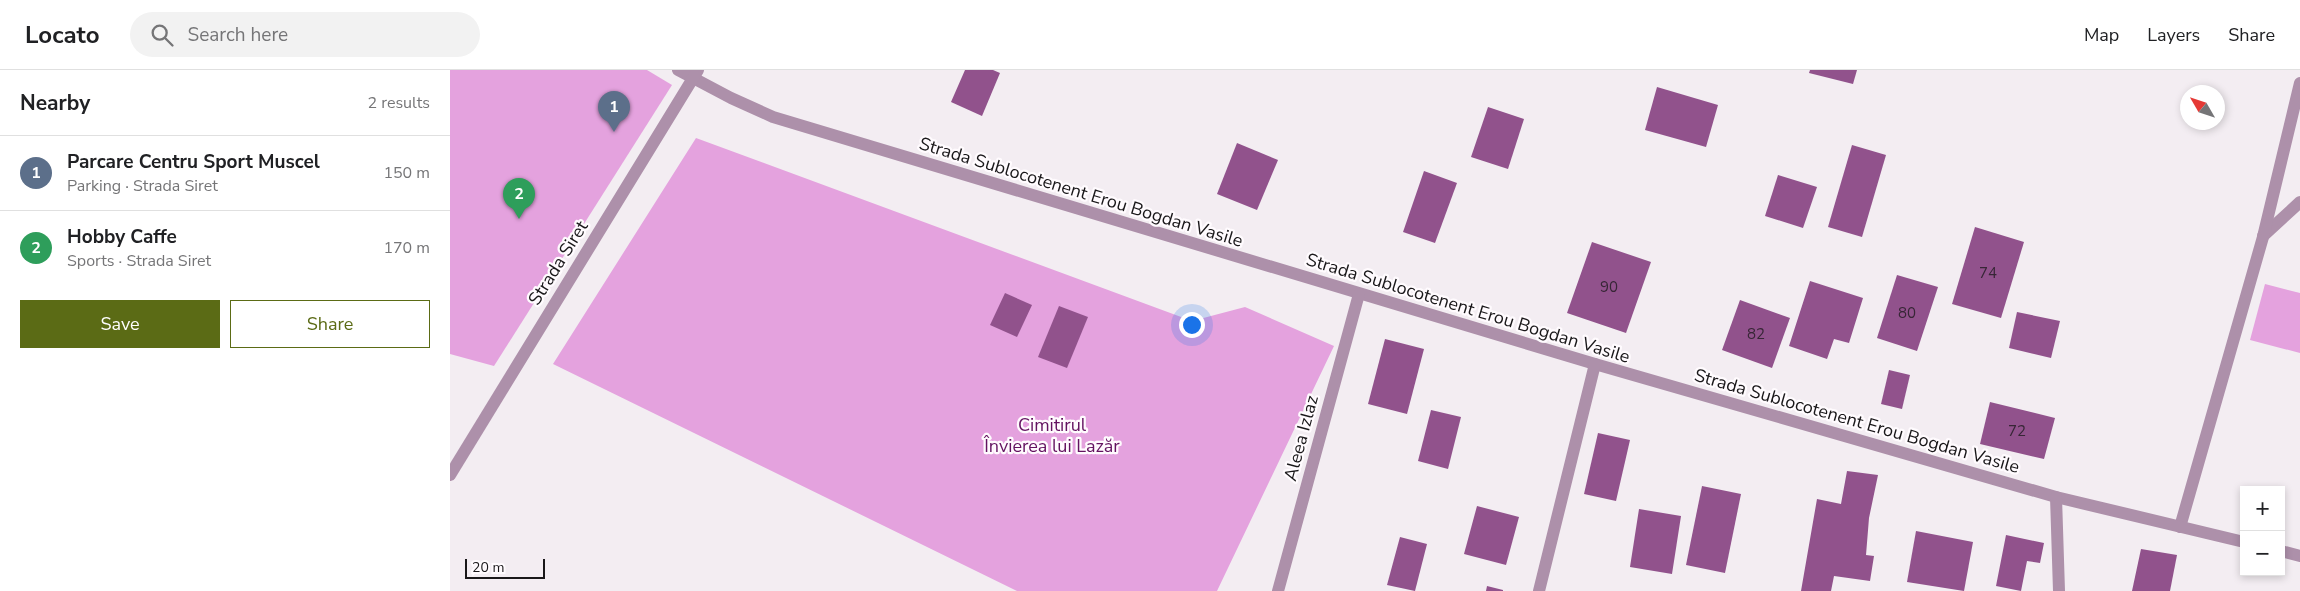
<!DOCTYPE html>
<meta charset="utf-8">
<style>
:root{--surface:#fff;--page:#f2f2f2;--text:#202124;--muted:#757577;--line:#e0e0e0;--accent:#5b6b15}
body{margin:0;font-family:"Nunito Sans",sans-serif;background:var(--page);color:var(--text)}
.controls{position:absolute;right:15px;bottom:15px;display:grid;overflow:hidden;border-radius:0px;box-shadow:0 2px 8px #0003}
.controls button{width:45px;height:45px;display:grid;place-items:center;padding:0;border:0;border-bottom:1px solid var(--line);background:var(--surface);color:var(--text);font:25px sans-serif}
.compass{position:absolute;left:1730px;top:15px;width:45px;height:45px;border-radius:50%;background:var(--surface);box-shadow:0 2px 8px #0003;rotate:309deg}
.scale{position:absolute;left:15px;bottom:12px;width:80px;box-sizing:border-box;padding-left:5px;border:2px solid #191719;border-top:0;font-size:14px;line-height:18px;white-space:nowrap;color:#191719;-webkit-text-stroke:4px #fffbfe;paint-order:stroke}
.you{position:absolute;left:741px;top:254px;width:18px;height:18px;margin:-12px;border:4px solid #fff;border-radius:50%;background:#1a73e8;box-shadow:0 0 0 8px #1a73e833}
.badge{display:grid;place-items:center;width:32px;height:32px;border-radius:50%;background:var(--accent);color:#fff;font-size:16px;font-weight:700}
.pin{position:absolute;translate:-50% -41px;filter:drop-shadow(0 1px 2px #0008)}
.pin::after{content:'';position:absolute;top:26px;width:18px;height:15px;background:inherit;clip-path:polygon(0 0,100% 0,50% 100%)}
.list{margin:0;padding:0;list-style:none}
h2{display:flex;justify-content:space-between;align-items:center;height:65px;margin:0;padding:0 20px;font-size:21px}
h2 small{font-size:16px;font-weight:400;color:var(--muted)}
.list li{display:grid;grid-template-columns:32px 1fr auto;gap:15px;align-items:center;box-sizing:border-box;height:75px;padding:0 20px;border-top:1px solid var(--line)}
.list b{display:block;font-size:19px;white-space:nowrap}
.list p{margin:0;font-size:16px;white-space:nowrap;color:var(--muted)}
.list em{font-size:16px;font-style:normal;color:var(--muted)}
.actions{display:flex;gap:10px;padding:15px 20px}
.actions a{flex:1;padding:11px 0;border:1px solid var(--accent);border-radius:0px;text-align:center;font-size:18px;color:var(--accent)}
.actions .main{background:var(--accent);color:#fff}
.icon{flex:none;width:28px;height:28px;fill:none;stroke:currentColor;stroke-width:2;stroke-linecap:round;stroke-linejoin:round}
.map{position:relative;flex:none;width:1850px;height:521px;overflow:hidden}
header{display:flex;align-items:center;gap:30px;box-sizing:border-box;height:70px;padding:0 25px;background:var(--surface);border-bottom:1px solid var(--line)}
header strong{font-size:24px}
nav{display:flex;gap:28px;margin-inline-start:auto;font-size:18px}
.search{width:350px;height:45px;background:var(--page);display:flex;align-items:center;gap:12px;box-sizing:border-box;padding:0 18px;border-radius:28px;color:var(--muted);font-size:19px}
main{display:flex}
aside{flex:1;background:var(--surface)}
.map>svg:first-child{display:block}
</style>
<header>
<strong>Locato</strong>
<div class="search"><svg class="icon" aria-label="search" viewBox="0 0 24 24"><circle cx="10" cy="10" r="6"/><path d="M15 15l6 6"/></svg>Search here</div>
<nav><a>Map</a><a>Layers</a><a>Share</a></nav>
</header>
<main>
<aside>
<h2>Nearby<small>2 results</small></h2>
<ul class="list">
<li><span class="badge" style="background:#5c6f8a">1</span><div><b>Parcare Centru Sport Muscel</b><p>Parking · Strada Siret</p></div><em>150 m</em></li>
<li><span class="badge" style="background:#2e9e5b">2</span><div><b>Hobby Caffe</b><p>Sports · Strada Siret</p></div><em>170 m</em></li>
</ul>
<div class="actions"><a class="main">Save</a><a>Share</a></div>
</aside>
<div class="map">
<svg width="1850" height="521" viewBox="0 0 1850 521">
<rect width="100%" height="100%" fill="#f3edf2"/>
<g fill="#e4a2de">
<polygon points="0,0 197,0 222,15 44,296 0,284"/>
<polygon points="246,68 742,251 795,237 884,276 767,521 567,521 103,294"/>
<polygon points="1815,214 1850,223 1850,283 1800,270"/>
</g>
<g fill="#91528c">
<polygon points="515,0 543,0 550,3 532,46 501,32"/>
<polygon points="1360,0 1407,0 1403,14 1359,3"/>
<polygon points="1207,17 1268,35 1256,77 1195,60"/>
<polygon points="1038,37 1074,49 1058,99 1021,87"/>
<polygon points="787,73 828,90 807,140 767,124"/>
<polygon points="1402,75 1436,85 1412,167 1378,157"/>
<polygon points="974,101 1007,113 985,173 953,162"/>
<polygon points="1328,105 1367,117 1353,158 1315,146"/>
<polygon points="1525,157 1574,172 1551,248 1502,234"/>
<polygon points="1142,172 1201,192 1176,263 1117,243"/>
<polygon points="1447,205 1488,217 1467,281 1427,268"/>
<polygon points="1360,211 1413,228 1399,273 1384,269 1377,289 1339,276"/>
<polygon points="555,223 582,235 567,267 540,255"/>
<polygon points="1290,230 1340,248 1322,298 1272,280"/>
<polygon points="609,236 638,247 617,298 588,287"/>
<polygon points="1567,242 1610,251 1601,288 1559,278"/>
<polygon points="935,269 974,279 957,344 918,334"/>
<polygon points="1439,300 1460,305 1452,339 1431,334"/>
<polygon points="1540,332 1605,348 1594,389 1530,374"/>
<polygon points="981,340 1011,347 998,399 968,391"/>
<polygon points="1148,363 1180,370 1166,431 1134,424"/>
<polygon points="1397,401 1428,405 1419,448 1416,485 1424,486 1420,511 1384,506 1381,521 1351,521 1367,429 1391,434"/>
<polygon points="1252,416 1291,424 1275,503 1236,495"/>
<polygon points="1027,436 1069,447 1056,495 1014,484"/>
<polygon points="1189,439 1231,446 1222,504 1180,497"/>
<polygon points="1466,461 1523,472 1514,521 1457,512"/>
<polygon points="1556,465 1594,473 1590,493 1577,491 1571,521 1546,516"/>
<polygon points="950,467 977,474 965,521 937,515"/>
<polygon points="1691,479 1727,485 1720,521 1682,521"/>
<polygon points="1037,516 1053,520 1053,521 1036,521"/>
</g>
<g fill="none" stroke-linecap="round" stroke-linejoin="round">
<g stroke="#ad90aa" stroke-width="12">
<polyline points="1813,166 1850,132"/>
<polyline points="1730,457 1813,167 1850,13"/>
</g>
<g stroke="#ad90aa" stroke-width="12">
<polyline points="228,0 281,28 323,47 1145,294 1606,427 1794,472"/>
<polyline points="0,405 248,0"/>
<polyline points="1606,427 1609,521"/>
<polyline points="1831,481 1850,486"/>
<polyline points="828,521 909,224"/>
<polyline points="1089,521 1145,294"/>
</g>
</g>
<g text-anchor="middle" stroke-width="4.5" stroke-linejoin="round" paint-order="stroke">
<g font-size="15" fill="#372636">
<text x="1538" y="208">74</text>
<text x="1159" y="222">90</text>
<text x="1457" y="248">80</text>
<text x="1306" y="269">82</text>
<text x="1567" y="366">72</text>
</g>
<g font-size="18" fill="#191719" stroke="#fffbfe">
<text transform="translate(631 122) rotate(17)" y="6">Strada Sublocotenent Erou Bogdan Vasile</text>
<text transform="translate(108 193) rotate(-58)" y="6">Strada Siret</text>
<text transform="translate(1018 238) rotate(17)" y="6">Strada Sublocotenent Erou Bogdan Vasile</text>
<text transform="translate(1407 351) rotate(16)" y="6">Strada Sublocotenent Erou Bogdan Vasile</text>
<text transform="translate(851 368) rotate(-75)" y="6">Aleea Izlaz</text>
</g>
<g font-size="18" fill="#631260" stroke="#fffbfe">
<text x="602" y="361">Cimitirul<tspan x="602" dy="21">Învierea lui Lazăr</tspan></text>
</g>
</g>
</svg>
<div class="controls">
<button>+</button>
<button>−</button>
</div>
<svg class="compass" viewBox="-18 -18 36 36"><path d="M0-13l5 13h-10z" fill="#e53935"/><path d="M0 13l5-13h-10z" fill="#757577"/></svg>
<div class="scale">20 m</div>
<div class="you"></div>
<div class="pin badge" style="left:164px;top:62px;background:#5c6f8a">1</div>
<div class="pin badge" style="left:69px;top:149px;background:#2e9e5b">2</div>
</div>
</main>
